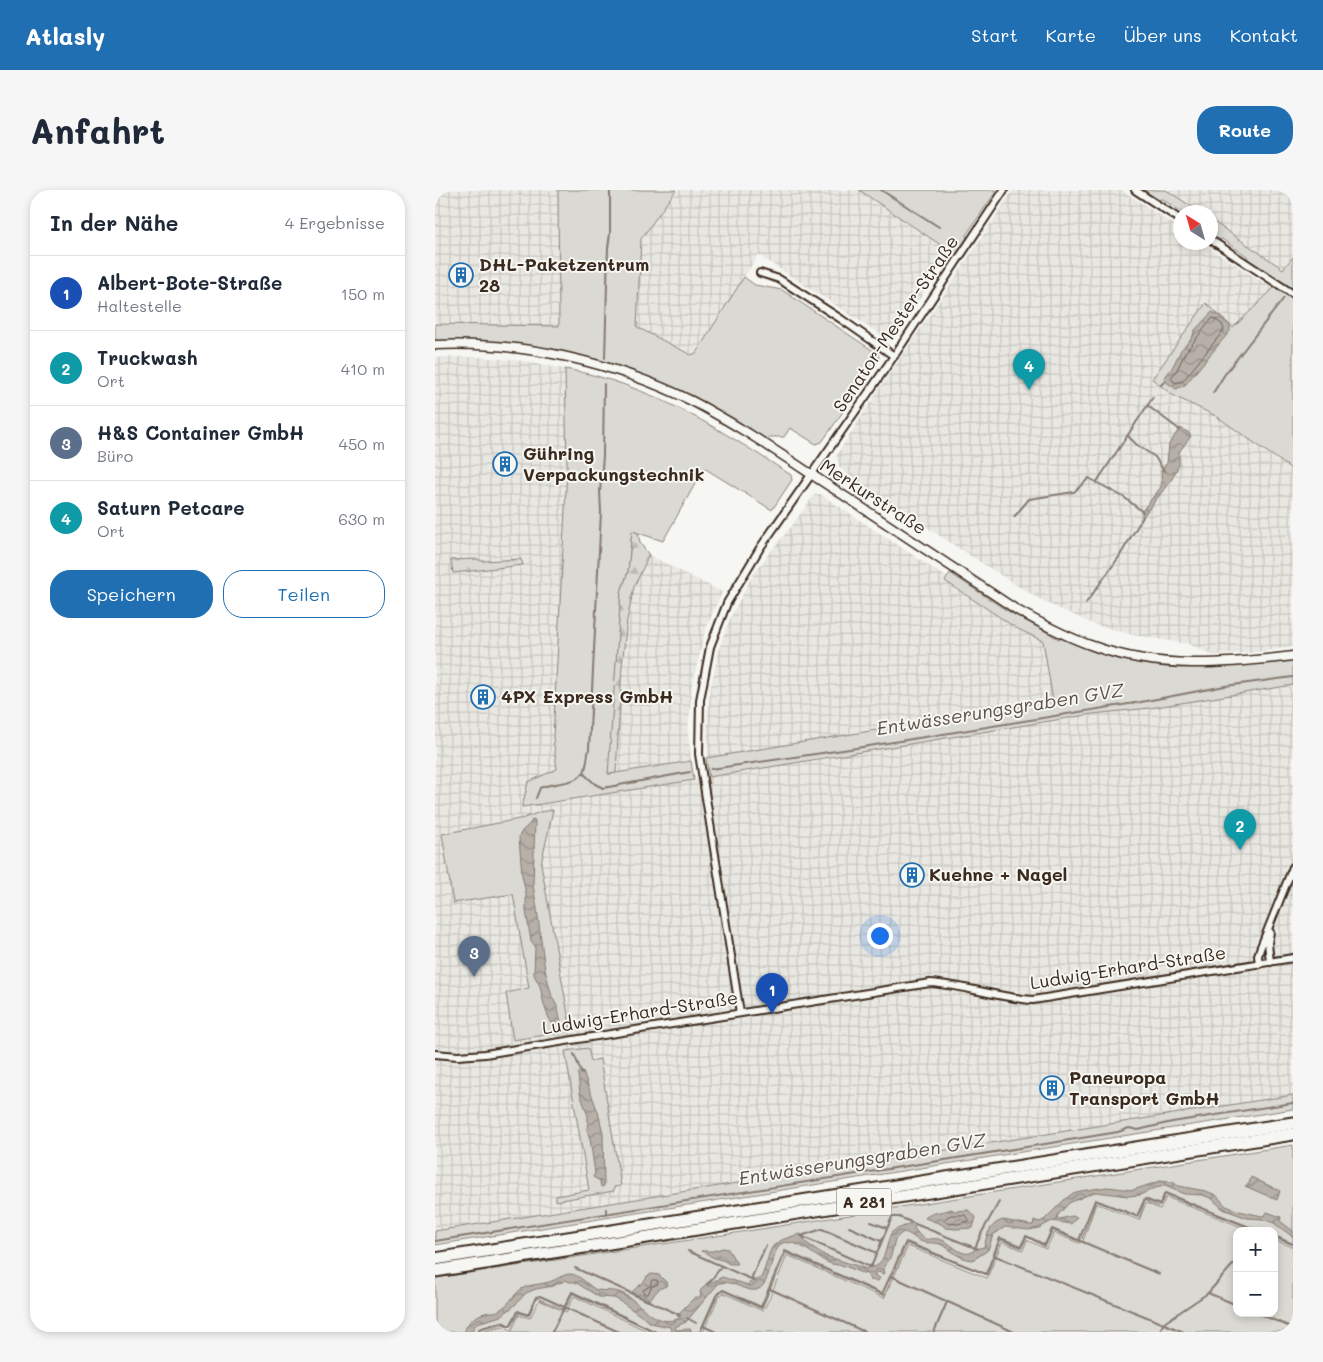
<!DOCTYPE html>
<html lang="de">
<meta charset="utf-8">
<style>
:root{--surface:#fff;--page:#f6f6f7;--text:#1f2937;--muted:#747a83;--line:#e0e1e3;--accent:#1f6fb2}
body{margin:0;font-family:Mali,sans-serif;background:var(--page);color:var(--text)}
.controls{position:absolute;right:15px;bottom:15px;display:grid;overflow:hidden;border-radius:10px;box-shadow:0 2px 8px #0003}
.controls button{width:45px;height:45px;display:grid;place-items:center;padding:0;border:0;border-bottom:1px solid var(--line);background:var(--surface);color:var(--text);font:25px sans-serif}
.compass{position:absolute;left:738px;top:15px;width:45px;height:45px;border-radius:50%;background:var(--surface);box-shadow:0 2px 8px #0003;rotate:323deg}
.you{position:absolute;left:444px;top:745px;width:18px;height:18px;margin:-12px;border:4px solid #fff;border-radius:50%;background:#1a73e8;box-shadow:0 0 0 8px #1a73e833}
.badge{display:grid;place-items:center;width:32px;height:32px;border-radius:50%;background:var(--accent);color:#fff;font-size:16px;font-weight:700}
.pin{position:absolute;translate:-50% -41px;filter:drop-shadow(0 1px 2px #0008)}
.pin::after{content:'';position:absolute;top:26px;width:18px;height:15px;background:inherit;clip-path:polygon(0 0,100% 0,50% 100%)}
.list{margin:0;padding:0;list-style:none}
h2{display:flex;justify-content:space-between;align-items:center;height:65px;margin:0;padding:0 20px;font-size:21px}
h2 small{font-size:16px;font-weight:400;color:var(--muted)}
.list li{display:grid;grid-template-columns:32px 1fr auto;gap:15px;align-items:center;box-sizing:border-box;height:75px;padding:0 20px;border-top:1px solid var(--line)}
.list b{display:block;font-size:19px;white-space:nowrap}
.list p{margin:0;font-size:16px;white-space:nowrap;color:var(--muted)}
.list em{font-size:16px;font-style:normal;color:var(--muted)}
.actions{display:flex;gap:10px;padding:15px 20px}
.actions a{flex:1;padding:11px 0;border:1px solid var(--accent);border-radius:20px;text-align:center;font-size:18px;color:var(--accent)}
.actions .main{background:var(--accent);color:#fff}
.map{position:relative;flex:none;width:858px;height:1142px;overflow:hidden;border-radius:20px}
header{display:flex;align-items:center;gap:30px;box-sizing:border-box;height:70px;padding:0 25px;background:var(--accent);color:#fff}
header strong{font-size:24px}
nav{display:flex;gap:28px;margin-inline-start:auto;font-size:18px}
.intro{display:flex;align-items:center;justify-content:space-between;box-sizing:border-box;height:120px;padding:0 30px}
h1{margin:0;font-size:35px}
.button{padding:12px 22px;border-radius:20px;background:var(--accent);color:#fff;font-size:18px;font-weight:700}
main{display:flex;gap:30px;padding:0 30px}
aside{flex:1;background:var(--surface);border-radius:20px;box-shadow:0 2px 8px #0003}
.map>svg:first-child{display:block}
</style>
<header>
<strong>Atlasly</strong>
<nav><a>Start</a><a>Karte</a><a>Über uns</a><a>Kontakt</a></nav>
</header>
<div class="intro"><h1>Anfahrt</h1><a class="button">Route</a></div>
<main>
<aside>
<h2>In der Nähe<small>4 Ergebnisse</small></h2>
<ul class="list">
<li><span class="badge" style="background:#1a4fb4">1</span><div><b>Albert-Bote-Straße</b><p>Haltestelle</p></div><em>150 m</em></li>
<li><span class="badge" style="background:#0f9aa8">2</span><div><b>Truckwash</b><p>Ort</p></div><em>410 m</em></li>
<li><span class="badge" style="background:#5c6f8a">3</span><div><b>H&amp;S Container GmbH</b><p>Büro</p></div><em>450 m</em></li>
<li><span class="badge" style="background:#0f9aa8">4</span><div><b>Saturn Petcare</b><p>Ort</p></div><em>630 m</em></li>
</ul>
<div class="actions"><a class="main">Speichern</a><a>Teilen</a></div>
</aside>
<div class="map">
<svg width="858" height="1142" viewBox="0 0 858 1142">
<defs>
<pattern id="industrial-grid" width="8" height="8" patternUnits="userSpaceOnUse" patternTransform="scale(1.25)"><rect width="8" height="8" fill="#e8e7e2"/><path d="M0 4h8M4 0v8" fill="none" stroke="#c8c6c1"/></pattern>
<pattern id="forest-firs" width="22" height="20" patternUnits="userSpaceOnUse" patternTransform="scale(1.25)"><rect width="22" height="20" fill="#dad9d3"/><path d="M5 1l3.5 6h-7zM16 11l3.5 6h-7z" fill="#bcbab5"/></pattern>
<pattern id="water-waves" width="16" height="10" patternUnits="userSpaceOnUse" patternTransform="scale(1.25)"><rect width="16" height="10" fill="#b6b0a9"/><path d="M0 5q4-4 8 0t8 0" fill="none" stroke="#958f89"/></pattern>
</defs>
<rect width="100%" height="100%" fill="#f6f6f2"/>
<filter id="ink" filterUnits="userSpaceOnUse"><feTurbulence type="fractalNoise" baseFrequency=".02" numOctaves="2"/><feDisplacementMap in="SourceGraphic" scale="10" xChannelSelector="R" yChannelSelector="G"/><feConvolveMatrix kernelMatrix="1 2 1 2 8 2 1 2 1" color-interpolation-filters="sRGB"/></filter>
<g filter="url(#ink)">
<g fill="url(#industrial-grid)">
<polygon points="0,0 123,0 124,137 0,134"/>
<polygon points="241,0 424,0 516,62 460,146 454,150 323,65 261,163 256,165 202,137 206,49"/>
<polygon points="578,0 687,0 745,39 746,52 767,53 829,93 833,93 840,97 798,138 771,113 739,206 781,226 858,280 858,457 815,463 778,465 753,454 698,445 658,434 612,413 589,400 528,361 419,289 405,278 401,266 446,196 507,107"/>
<polygon points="731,0 858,0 858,67 848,79 776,30 776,22 765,22"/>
<polygon points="0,167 44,167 89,171 130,179 132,280 118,548 122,580 105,615 657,524 715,518 858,495 858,905 0,1041"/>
<polygon points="385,304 511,387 510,391 581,438 608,450 618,511 273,568 272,533 275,499 287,449 297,424 318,385 334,363 356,337 379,305"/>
<polygon points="214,365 287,402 270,441 257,496 253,541 256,571 181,583 187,476 192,430 199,397"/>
</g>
<g fill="#dad9d3" stroke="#8a8278">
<path d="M123,0H241L206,49L202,137L256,165L261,163L309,87L320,95L347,100L443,164L444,168L441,174L387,252L381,254L355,238L349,247H334L331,250C319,243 307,235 295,228C241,196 175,169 114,160C76,154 38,153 0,152V134L124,136Z"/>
<polygon points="424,0 562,0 531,45 533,50 522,66"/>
<polygon points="706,0 731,0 765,22 747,22 727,9 723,10"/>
<polygon points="776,30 848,79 858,67 858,100 813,70 812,66 787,49 782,50 776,45"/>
<polygon points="840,97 858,110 858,280 781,226 739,206 717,189 771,113 798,138"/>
<path d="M130,179C213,193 286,240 356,285L357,290L337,320L269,278L228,351L197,341L193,382L186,402L174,584L256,571L259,590L87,617L93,592L122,579L118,548L132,280Z"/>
<polygon points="515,383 571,420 624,449 630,448 686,468 711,473 739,476 789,476 858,471 858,495 715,518 657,524 274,587 271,568 618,511 608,451 581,438 510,391"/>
<polygon points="118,620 106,674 136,841 78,850 71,803 94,798 78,704 18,713 7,644 89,628 105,622"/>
<polygon points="153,858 156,871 165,869 186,996 179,997 179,1001 121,1011 121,1006 154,1000 130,861"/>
<polygon points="858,905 858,919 0,1055 0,1041"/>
<polygon points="858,955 858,1055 839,1048 839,1041 822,1041 730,1005 724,1017 710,1011 704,1028 661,1011 647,1049 643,1051 618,1041 610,1057 592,1047 587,1058 566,1050 552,1085 472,1054 449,1106 351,1063 327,1119 289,1101 283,1105 266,1142 219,1142 138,1104 130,1120 102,1108 94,1126 84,1123 76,1137 67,1134 45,1142 0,1142 0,1088 281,1046"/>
<polygon points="731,1007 817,1041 802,1041 802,1123 839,1123 839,1050 858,1057 858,1142 268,1142 284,1106 289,1103 328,1121 335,1107 352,1065 449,1108 473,1056 552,1088 567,1052 588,1060 592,1050 611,1059 619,1043 644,1053 648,1051 661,1013 704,1030 711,1013 725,1019"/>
<polygon points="139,1106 214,1142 48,1142 67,1136 77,1140 84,1125 95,1128 104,1110 131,1122"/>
</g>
<g fill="url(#forest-firs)" stroke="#8a8278">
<polygon points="197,341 203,343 205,353 214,365 199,397 192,430 187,476 181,583 173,584 186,402 193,382"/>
<polygon points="43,369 47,371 86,369 88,375 18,383 16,370"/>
</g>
<g fill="url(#water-waves)" stroke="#857a71">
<path d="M777,122C785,125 790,130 795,136V141L750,195L741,199L731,192L729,188L737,178L746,160L757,148L760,140Z"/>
<polygon points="745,238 753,242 756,246 744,262 744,275 737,289 707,328 707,321 726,297 727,292 726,281 732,273 734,254"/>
<path d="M97,630L100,631L98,695L102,719L110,780L117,807L123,818L127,838L123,839L118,835L113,826L109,815L105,796L99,785L100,756L96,751L91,721V704L87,685L84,647C86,639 94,637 97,630Z"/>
<polygon points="145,881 148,882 163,922 168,943 169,996 166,997 165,991 158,987 160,983 155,949 152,940 153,926 145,903 143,884"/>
<polygon points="816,987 845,1001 842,1010 810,996 814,994"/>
<path d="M725,991L738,992L743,996L771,1001L781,1005L791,1016L804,1021L827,1026L830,1025L832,1022L846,1027L845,1031L858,1041V1047L839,1033L827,1029L812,1028L788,1019L776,1008L767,1005L749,1004L730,996L720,998L705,1005L693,1006L661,1002L657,1003L634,1013L623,1025L622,1028L625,1029L637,1026L642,1027L636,1034L617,1031L604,1038L594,1040L570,1037L558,1045L553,1060L538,1070C520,1068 519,1060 505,1054C499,1052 492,1054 485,1051C479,1048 475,1043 468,1042L460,1049L456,1066L448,1080L449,1084L443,1082L439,1085L445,1088L443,1091L435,1090L432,1084C423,1083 417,1078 409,1076C405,1075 401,1075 397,1074C380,1069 366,1049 347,1053C334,1064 336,1097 321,1100C308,1102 296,1088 283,1094L251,1132L240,1137L241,1140L255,1139L258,1142H237L235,1137L216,1133L185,1111L179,1108L164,1107L140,1092H134L131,1090L118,1096L101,1099L91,1103L79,1116L66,1126L42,1133L36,1142H29C33,1130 42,1124 55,1122C58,1122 62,1122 66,1119C73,1115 78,1106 85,1100C93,1094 104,1095 114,1092C121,1090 128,1084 136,1084C146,1085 155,1098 162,1100C169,1101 177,1100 184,1102C205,1109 219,1140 245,1128V1127L242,1126L244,1123L259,1108H263L266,1106L265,1101L273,1092L275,1093L287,1087L313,1095L315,1092L326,1088C339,1058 328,1054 365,1044L368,1046L370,1052L391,1066L432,1079L435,1075L440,1077C451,1070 451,1055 456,1043C462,1037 471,1038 476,1031L481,1034L479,1038C492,1057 493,1045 507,1050C518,1054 527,1069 539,1061V1059L549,1057C552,1045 554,1034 568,1030L596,1035H598L599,1030L604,1032L609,1030L628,1011L638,1003L645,1001L672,997L698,1000Z"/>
<path d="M516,1019L520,1021L533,1020L541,1027L538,1038L521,1039L511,1038L506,1034L490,1028C497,1021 507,1023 516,1019Z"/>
<path d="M288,1058L293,1059L302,1074H294C288,1069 284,1070 277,1067C273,1065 271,1062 266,1061H278Z"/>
<path d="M217,1084L224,1085L232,1093L231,1096L224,1099L216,1108L212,1111L196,1104C201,1095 210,1095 212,1086Z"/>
</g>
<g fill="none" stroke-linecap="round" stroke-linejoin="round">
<g stroke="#6c6056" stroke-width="1">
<polygon points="778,128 787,134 789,140 748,191 742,193 738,191 736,188 742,180 750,163"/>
<polygon points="516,1025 530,1025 535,1031 522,1034 514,1033 510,1029"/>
<polygon points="217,1090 222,1090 223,1094 216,1097 213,1104 209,1104 208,1100 215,1096"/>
</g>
<g stroke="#857a71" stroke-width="2">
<polyline points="446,0 504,37"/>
<polyline points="170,168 173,58 175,43 175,0"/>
<polyline points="726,195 730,191"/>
<polyline points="778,203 790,184 849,108"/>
<polyline points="713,216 745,240"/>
<polyline points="693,246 702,255 720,267 729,281"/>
<polyline points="661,293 718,207"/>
<polyline points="579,327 594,309 639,302 654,288 690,308 708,322"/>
<polyline points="651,413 684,367 708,327"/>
<polyline points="276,579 415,559 706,512 790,496 858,487"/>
<polyline points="148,583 160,594 168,598 255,582"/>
<path d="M101,608L105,598C118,592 140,595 149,582C152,577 152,566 154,559L166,322L165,302L168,266L169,194"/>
<polyline points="139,864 147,884"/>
<polyline points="171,1019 171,1024"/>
<polyline points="436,1032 452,1038"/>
<polyline points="480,1034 543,1059"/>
<polyline points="414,1037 446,1051"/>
<polyline points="828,1041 829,1040"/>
<polyline points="366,1046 387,1039 442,1063"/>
<polyline points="839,1046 858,1054"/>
<polyline points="368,1047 435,1077"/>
<polyline points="644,1050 660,1010 702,1026 710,1009 725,1015 730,1003 824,1041"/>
<polyline points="0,1051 604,955 683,942 694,938 703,940 737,932 858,913"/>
<polyline points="540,1058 547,1042 564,1012"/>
<polyline points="253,1061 320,1091"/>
<polyline points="558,1065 749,1142"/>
<polyline points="436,1077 457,1027 464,1027 476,1032"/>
<polyline points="140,1078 245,1125"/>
<polyline points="456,1086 579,1142"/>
<polyline points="316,1089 331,1055"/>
<polyline points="273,1094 287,1076"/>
<polyline points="335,1099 430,1142"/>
<polyline points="773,1103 802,1115"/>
<polyline points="822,1123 858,1138"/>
<polyline points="252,1128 261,1133"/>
<polyline points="268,1136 281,1142"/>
<polyline points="43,1142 44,1139 67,1132 75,1136 83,1121 93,1125 101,1107 105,1106 184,1142"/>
<polyline points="117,1142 137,1102 221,1142"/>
<polyline points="265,1142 281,1106 288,1100 326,1117 350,1061 447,1104 471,1052 551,1084 565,1048 586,1056 591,1046 610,1055 617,1039 724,1084"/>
<polyline points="499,1142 512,1112"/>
<polyline points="724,1142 729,1133 773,1103 802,1070"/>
</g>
<g stroke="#3b2a1e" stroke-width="10">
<g id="minor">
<polyline points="700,0 746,30"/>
<polyline points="776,50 858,104"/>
<polyline points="325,83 344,89 406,129 459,166"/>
<polyline points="835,772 833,753 835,742"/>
<polyline points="824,774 823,766 825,759 858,677"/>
<polyline points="305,823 264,564 265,510 275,457 292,413 325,358 459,166 569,0"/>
<path d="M0,864L23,866L50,864L495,793C530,795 563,808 598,810L858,768"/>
</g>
</g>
<g stroke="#3b2a1e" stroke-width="11">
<path id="tertiary" d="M0,155C88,151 178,172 257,211C307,237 354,270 402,301C462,341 522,381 582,420C607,434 631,447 658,456C723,480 791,474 858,466"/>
</g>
<g stroke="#3b2a1e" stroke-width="15">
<g id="motorway">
<polyline points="0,1069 858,933"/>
<polyline points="0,1081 858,944"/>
</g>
</g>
<use href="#minor" stroke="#f6f6f2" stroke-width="6"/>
<use href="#tertiary" stroke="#f6f6f2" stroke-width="8"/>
<use href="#motorway" stroke="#f6f6f2" stroke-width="11"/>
</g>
</g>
<defs>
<g id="building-ring" transform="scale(1.25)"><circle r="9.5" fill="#f6f6f2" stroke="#1f6fb2" stroke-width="1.5"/><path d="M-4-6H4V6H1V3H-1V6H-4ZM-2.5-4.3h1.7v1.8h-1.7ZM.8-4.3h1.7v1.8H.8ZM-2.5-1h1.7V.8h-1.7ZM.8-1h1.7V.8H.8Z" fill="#1f6fb2"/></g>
</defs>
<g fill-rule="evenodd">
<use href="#building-ring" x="26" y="85"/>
<use href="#building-ring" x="70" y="274"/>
<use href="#building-ring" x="48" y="507"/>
<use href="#building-ring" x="477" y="685"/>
<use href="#building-ring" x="617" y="898"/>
</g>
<g text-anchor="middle" stroke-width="4" stroke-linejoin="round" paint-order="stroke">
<rect fill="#f6f6f2" stroke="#73675e" stroke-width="1" x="401.5" y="998.5" width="55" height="27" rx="4"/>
<g font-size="16" font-weight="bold" fill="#3b2a1e">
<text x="429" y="1018">A 281</text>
</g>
<g font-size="18" font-weight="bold" fill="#3b2a1e" stroke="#f6f6f2" text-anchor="start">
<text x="44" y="81">DHL-Paketzentrum<tspan x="44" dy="21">28</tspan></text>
<text x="88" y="270">Gühring<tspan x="88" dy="21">Verpackungstechnik</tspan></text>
<text x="66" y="513">4PX Express GmbH</text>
<text x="494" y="691">Kuehne + Nagel</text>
<text x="634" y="894">Paneuropa<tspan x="634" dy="21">Transport GmbH</tspan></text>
</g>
<g font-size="18" fill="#3b2a1e" stroke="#f6f6f2">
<text transform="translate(461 134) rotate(-56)" y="6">Senator-Mester-Straße</text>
<text transform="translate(438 307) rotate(33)" y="6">Merkurstraße</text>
<text transform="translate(693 778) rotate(-9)" y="6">Ludwig-Erhard-Straße</text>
<text transform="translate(205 823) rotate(-9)" y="6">Ludwig-Erhard-Straße</text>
</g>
<g font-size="19" font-style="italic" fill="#605248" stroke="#f6f6f2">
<text transform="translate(565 519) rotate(-9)" y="7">Entwässerungsgraben GVZ</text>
<text transform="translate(427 969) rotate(-9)" y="7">Entwässerungsgraben GVZ</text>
</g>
</g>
</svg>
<div class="controls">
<button>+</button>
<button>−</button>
</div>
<svg class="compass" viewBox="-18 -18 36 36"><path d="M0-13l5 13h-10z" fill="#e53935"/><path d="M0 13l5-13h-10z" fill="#747a83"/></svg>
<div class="you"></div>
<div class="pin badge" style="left:337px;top:824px;background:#1a4fb4">1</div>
<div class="pin badge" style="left:805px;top:660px;background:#0f9aa8">2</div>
<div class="pin badge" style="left:39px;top:787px;background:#5c6f8a">3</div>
<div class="pin badge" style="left:594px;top:200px;background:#0f9aa8">4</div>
</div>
</main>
